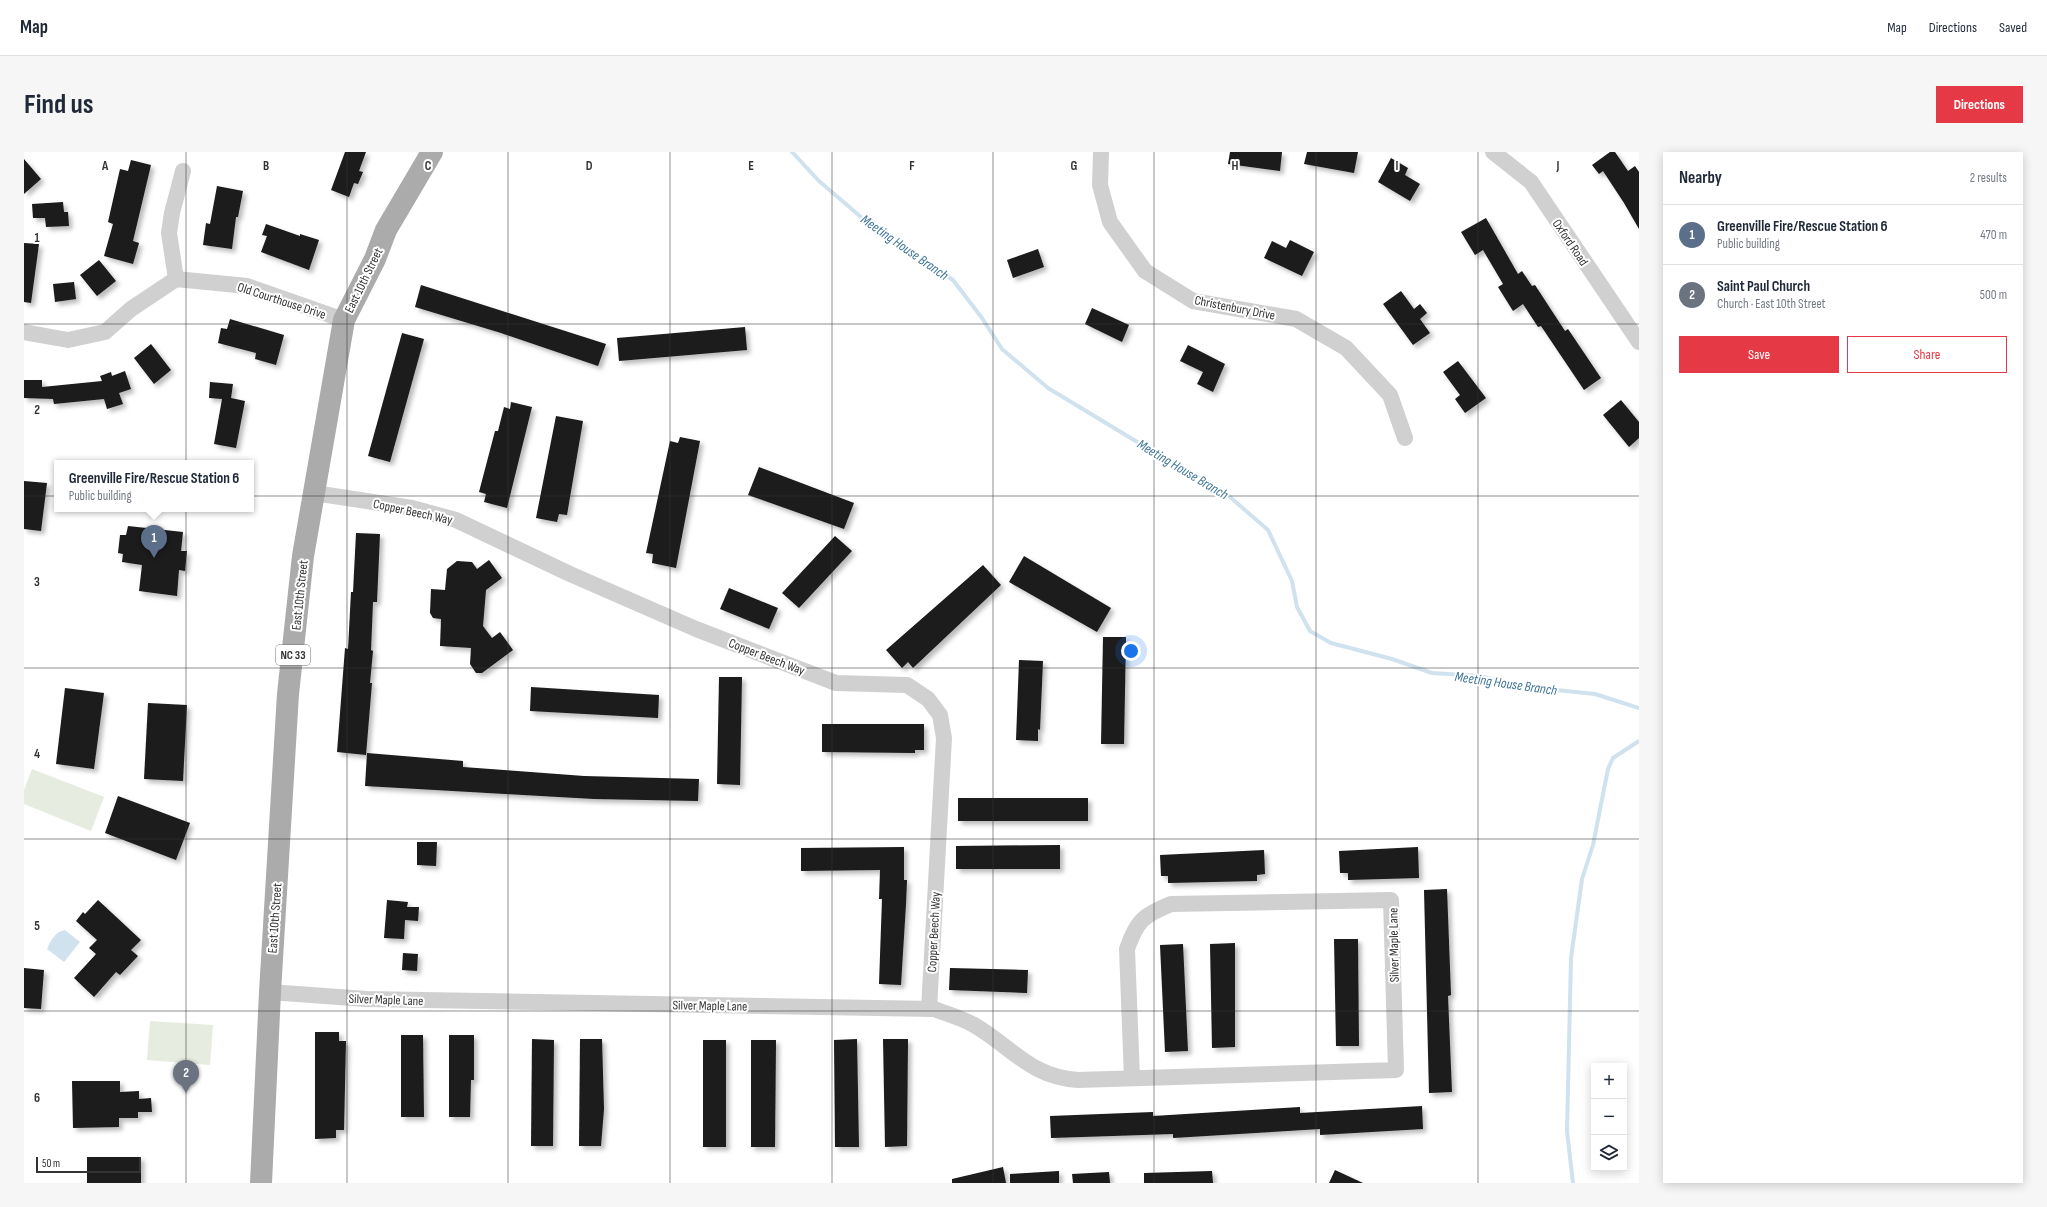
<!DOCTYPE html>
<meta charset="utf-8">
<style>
:root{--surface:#fff;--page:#f6f6f7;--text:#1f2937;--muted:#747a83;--line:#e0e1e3;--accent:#e63946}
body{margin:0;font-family:"Sofia Sans Condensed",sans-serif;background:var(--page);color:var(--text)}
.controls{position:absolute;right:12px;bottom:12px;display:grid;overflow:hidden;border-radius:0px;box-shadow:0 2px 10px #0003}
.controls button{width:36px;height:36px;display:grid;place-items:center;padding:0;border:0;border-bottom:1px solid var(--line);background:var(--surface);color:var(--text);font:20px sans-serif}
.scale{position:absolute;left:12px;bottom:10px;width:105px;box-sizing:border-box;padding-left:4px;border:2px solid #333;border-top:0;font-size:11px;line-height:14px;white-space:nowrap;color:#333;-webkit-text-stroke:3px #fff;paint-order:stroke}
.you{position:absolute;left:1107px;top:499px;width:14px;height:14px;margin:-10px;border:3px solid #fff;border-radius:50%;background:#1a73e8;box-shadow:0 0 0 6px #1a73e833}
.badge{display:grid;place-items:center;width:26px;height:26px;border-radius:50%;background:var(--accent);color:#fff;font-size:13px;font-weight:700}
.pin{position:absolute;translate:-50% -33px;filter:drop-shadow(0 1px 2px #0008)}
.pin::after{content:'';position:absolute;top:21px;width:14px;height:12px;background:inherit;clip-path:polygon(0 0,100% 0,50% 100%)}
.popup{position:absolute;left:30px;top:308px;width:200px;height:52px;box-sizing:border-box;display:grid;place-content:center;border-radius:0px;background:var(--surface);filter:drop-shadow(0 1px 3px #0005);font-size:13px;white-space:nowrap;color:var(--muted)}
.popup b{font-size:15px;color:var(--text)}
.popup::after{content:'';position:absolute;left:50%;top:100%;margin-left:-8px;border:8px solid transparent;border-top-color:var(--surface)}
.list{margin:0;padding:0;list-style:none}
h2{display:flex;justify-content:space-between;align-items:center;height:52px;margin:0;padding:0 16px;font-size:17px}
h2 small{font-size:13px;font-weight:400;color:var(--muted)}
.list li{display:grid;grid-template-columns:26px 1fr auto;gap:12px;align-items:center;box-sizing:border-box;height:60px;padding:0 16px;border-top:1px solid var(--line)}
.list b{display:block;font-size:15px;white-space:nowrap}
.list p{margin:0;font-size:13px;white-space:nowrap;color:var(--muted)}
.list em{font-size:13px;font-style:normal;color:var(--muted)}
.actions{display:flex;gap:8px;padding:12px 16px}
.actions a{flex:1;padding:9px 0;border:1px solid var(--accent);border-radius:0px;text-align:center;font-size:14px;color:var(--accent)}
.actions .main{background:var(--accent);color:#fff}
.icon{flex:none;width:22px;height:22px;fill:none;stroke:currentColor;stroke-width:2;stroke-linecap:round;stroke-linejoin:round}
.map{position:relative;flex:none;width:1615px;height:1031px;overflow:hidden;border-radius:0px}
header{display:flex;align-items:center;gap:24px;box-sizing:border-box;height:56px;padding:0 20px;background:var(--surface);border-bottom:1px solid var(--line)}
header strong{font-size:19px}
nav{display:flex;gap:22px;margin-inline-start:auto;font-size:14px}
.intro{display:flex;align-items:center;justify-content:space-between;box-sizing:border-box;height:96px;padding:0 24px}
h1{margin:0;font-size:28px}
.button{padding:10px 18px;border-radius:0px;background:var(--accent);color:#fff;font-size:14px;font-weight:700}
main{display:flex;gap:24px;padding:0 24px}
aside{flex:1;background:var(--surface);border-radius:0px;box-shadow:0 2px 10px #0003}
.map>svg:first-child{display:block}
</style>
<header>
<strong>Map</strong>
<nav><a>Map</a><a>Directions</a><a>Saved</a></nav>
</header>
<div class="intro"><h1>Find us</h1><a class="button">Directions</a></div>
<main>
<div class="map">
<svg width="1615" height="1031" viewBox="0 0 1615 1031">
<defs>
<filter id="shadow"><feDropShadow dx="3.5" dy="3.5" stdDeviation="2" flood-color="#0004"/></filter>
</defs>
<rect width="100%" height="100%" fill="#fff"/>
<g fill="#e6ecdf">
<polygon points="8,617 80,645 67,679 0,652 0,638"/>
<polygon points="126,869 189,873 186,913 123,908"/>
</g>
<path fill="#cfe2ee" d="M41,778L56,790L40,810L23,797C27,788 31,780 41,778Z"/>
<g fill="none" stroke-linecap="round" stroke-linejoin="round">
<g stroke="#cfe2ee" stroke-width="4">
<polyline points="768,0 795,29 844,71 929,128 958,166 978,197 1024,236 1143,308 1199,339 1244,378 1268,429 1273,455 1286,479 1307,491 1368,507 1408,521 1456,524 1492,534 1571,542 1615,556"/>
<polyline points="1549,1031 1543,979 1547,806 1558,727 1569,693 1584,617 1589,606 1615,589"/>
</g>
</g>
<g fill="#1a1a1a" filter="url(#shadow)">
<polygon points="321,0 342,0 335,19 339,20 334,32 330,31 325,45 307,38"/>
<polygon points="1206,0 1258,0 1256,19 1204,12"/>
<polygon points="1283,0 1334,0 1330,21 1280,12"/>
<polygon points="1586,0 1591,0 1604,19 1611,14 1615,20 1615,77 1600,51 1579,19 1575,22 1568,13"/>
<polygon points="1367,6 1384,16 1381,23 1396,32 1386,49 1354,30"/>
<polygon points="0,7 17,27 0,42"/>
<polygon points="107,8 127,13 109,89 115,91 109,112 80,104 89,72 84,70 96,17 104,19"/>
<polygon points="193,34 219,39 214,65 212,65 208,97 179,93 182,71 186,72"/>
<polygon points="39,50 40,60 44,60 45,74 22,75 21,66 9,66 8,52"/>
<polygon points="1462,66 1494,122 1498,119 1508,134 1511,133 1541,179 1544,177 1577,226 1560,238 1517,174 1514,175 1499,152 1489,159 1474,135 1479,132 1459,98 1451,103 1437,80"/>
<polygon points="242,72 276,84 276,82 295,88 285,118 237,100 243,84 238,83"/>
<polygon points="1266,88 1290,100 1278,124 1240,106 1248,89 1262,96"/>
<polygon points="0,91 15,92 7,151 0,150"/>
<polygon points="1014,97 1020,115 989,126 983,108"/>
<polygon points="75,108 92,129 73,144 56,123"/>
<polygon points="50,130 52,147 31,150 29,132"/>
<polygon points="397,133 582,192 574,214 477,181 391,155"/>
<polygon points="1377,139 1390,157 1396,152 1403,161 1396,167 1406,181 1389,193 1359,152"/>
<polygon points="1068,156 1105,173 1098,190 1061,172"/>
<polygon points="206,167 260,183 252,213 231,207 232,201 194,191 197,176 203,177"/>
<polygon points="721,175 723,198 595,209 593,186"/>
<polygon points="378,181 400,187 366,310 344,304"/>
<polygon points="127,192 147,218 130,232 110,206"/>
<polygon points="1164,193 1201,212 1189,240 1173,232 1179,220 1156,209"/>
<polygon points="1434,209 1462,246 1441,261 1431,247 1436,243 1419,220"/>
<polygon points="101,219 107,237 95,241 99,252 83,257 80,247 30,252 29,247 0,246 0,228 18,228 18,235 78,229 76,224 87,220 88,224"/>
<polygon points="186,230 209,232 207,246 221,249 212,296 190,292 198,247 185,246"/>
<polygon points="1597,248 1615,270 1615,286 1605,295 1579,263"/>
<polygon points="487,250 508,255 483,356 460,350 462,342 455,340 471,279 474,279 480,255 486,257"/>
<polygon points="532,264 559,269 543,363 535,362 533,370 512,366"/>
<polygon points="656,285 676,289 652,416 628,411 629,402 622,401 646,289 654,291"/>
<polygon points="735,315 830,351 820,377 724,343"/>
<polygon points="0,329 23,331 17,379 0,377"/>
<polygon points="104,374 159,380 157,399 163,399 161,419 155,418 153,444 115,439 118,413 98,410 99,402 94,401 96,383 102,383"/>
<polygon points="332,381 356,382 353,450 349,450 347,498 349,499 346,531 348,531 342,603 313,600 321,496 324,497 327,440 329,440"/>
<polygon points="811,384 828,399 775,456 758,441"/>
<polygon points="1000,404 1087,456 1073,480 985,430"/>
<polygon points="465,408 478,426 462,438 459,474 468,486 476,480 489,498 458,521 452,521 446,512 447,496 416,494 417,467 409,466 406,461 407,437 421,438 423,417 433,409 448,410 453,417"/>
<polygon points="959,413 977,433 889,516 884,510 878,516 862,498"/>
<polygon points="705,436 754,456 745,477 696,457"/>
<polygon points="1079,485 1102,485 1100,592 1077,592"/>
<polygon points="995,508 1019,509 1016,578 1014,577 1014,589 992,588"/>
<polygon points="695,525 718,525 716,633 693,632"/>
<polygon points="507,535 635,543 634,566 506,559"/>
<polygon points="41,536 80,541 70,617 32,612"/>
<polygon points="124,551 163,553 159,629 120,627"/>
<polygon points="798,572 900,572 900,598 891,598 891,601 798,600"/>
<polygon points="343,601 439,609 439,615 560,624 675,627 674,649 570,647 341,634"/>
<polygon points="94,644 166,671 152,708 81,681"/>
<rect x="934" y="646" width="130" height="23"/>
<polygon points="393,690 413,690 412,714 393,713"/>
<polygon points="1036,693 1036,717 932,717 932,694"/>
<polygon points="880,695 880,728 883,728 882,752 877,833 855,832 858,747 855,747 856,718 777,719 777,696"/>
<polygon points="1394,695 1395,726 1324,728 1324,721 1316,721 1315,699"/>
<polygon points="1240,698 1241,722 1233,723 1233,729 1144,731 1144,724 1137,724 1136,703"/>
<polygon points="1423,737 1427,843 1424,844 1428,940 1405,941 1400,738"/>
<polygon points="74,748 117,788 107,798 114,804 96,823 92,820 70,845 50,826 72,802 65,796 73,788 52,769 59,760 61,762"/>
<polygon points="363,748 384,750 383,755 395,755 394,769 381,768 380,787 360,786"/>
<polygon points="1310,787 1334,787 1335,894 1312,894"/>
<polygon points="1211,791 1211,895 1188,896 1186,792"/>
<polygon points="1159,792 1164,899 1141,900 1136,793"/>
<polygon points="379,801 394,802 393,819 378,818"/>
<polygon points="0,816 20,818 17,857 0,856"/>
<polygon points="926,816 1004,818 1003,841 925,838"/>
<polygon points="291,880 315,880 315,889 322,889 320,978 312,978 312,986 291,987"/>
<polygon points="377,883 399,883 400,965 377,965"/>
<polygon points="425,883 450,883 450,928 447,928 446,965 425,965"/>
<polygon points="508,887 530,888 529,994 507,994"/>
<polygon points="556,887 578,887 580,957 577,994 555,994"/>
<polygon points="833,887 835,995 811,995 810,888"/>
<polygon points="859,887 884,887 883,994 861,995"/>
<rect x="679" y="888" width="23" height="107"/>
<polygon points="727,888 752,888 751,995 727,995"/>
<polygon points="48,929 96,929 96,940 115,939 115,947 127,946 128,960 114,960 114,966 95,966 95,975 49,976"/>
<polygon points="1398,954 1399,977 1296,983 1296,977 1149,986 1149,982 1027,986 1026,964 1129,960 1129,964 1276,955 1276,961"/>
<rect x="63" y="1005" width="54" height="26"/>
<polygon points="979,1015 982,1031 928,1031 928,1027"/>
<polygon points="1311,1018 1339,1031 1305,1031"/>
<polygon points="1035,1019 1035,1031 986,1031 986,1022"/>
<polygon points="1188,1019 1189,1031 1120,1031 1120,1021"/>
<polygon points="1085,1020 1086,1031 1049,1031 1048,1022"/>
</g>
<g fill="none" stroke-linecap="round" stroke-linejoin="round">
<g stroke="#d0d0d0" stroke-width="16">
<polyline points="1077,0 1076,33 1086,70 1121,119 1169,149 1272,167 1322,196 1366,243 1381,286"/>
<polyline points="1469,0 1507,30 1615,190"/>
<polyline points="152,127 145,81 148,61 159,19"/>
<polyline points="0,180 44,188 81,180 107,157 152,127 223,134 320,168"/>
<polyline points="290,341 388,356 432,368 546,422 672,477 812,531 883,533 904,547 916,563 920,586 905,857"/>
<path d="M246,840L342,847L910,857C923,862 938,866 950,873C988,895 1006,925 1054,928L1372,918L1367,748L1147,752C1120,763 1113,768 1103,797L1108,926"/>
</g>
<polyline stroke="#ababab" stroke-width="22" points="237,1031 246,840 264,542 279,404 320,168 351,107 362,78 408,0"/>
</g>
<path fill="none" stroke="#333" stroke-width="1" stroke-opacity="0.55" d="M162,0V1031M323,0V1031M484,0V1031M646,0V1031M808,0V1031M969,0V1031M1130,0V1031M1292,0V1031M1454,0V1031M0,172H1615M0,344H1615M0,516H1615M0,687H1615M0,859H1615"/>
<g text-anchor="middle" stroke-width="4" stroke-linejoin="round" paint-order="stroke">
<rect fill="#fff" stroke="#707070" stroke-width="1" x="252" y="493" width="34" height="20" rx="3"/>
<g font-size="12" font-weight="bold" fill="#333">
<text x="269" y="507">NC 33</text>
</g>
<g font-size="13" fill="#333" stroke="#fff">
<text transform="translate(1547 90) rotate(56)" y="5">Oxford Road</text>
<text transform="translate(339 128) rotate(-64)" y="5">East 10th Street</text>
<text transform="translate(258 148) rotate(18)" y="5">Old Courthouse Drive</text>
<text transform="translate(1211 155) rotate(11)" y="5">Christenbury Drive</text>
<text transform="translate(389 359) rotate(12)" y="5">Copper Beech Way</text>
<text transform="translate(275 443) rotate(-84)" y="5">East 10th Street</text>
<text transform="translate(743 504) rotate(21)" y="5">Copper Beech Way</text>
<text transform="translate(250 766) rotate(-86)" y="5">East 10th Street</text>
<text transform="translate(909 780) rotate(-87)" y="5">Copper Beech Way</text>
<text transform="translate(1369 793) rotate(-91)" y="5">Silver Maple Lane</text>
<text transform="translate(362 847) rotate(2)" y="5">Silver Maple Lane</text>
<text transform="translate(686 853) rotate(1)" y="5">Silver Maple Lane</text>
</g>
<g font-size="14" font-style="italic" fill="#3f7597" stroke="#fff">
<text transform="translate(881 95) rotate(35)" y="5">Meeting House Branch</text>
<text transform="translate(1159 317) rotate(31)" y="5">Meeting House Branch</text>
<text transform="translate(1482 531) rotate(8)" y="5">Meeting House Branch</text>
</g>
</g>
<g font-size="13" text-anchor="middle" font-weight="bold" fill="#333" stroke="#fff" stroke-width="4" stroke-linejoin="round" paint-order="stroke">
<text x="81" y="18">A</text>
<text x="242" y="18">B</text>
<text x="404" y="18">C</text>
<text x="565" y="18">D</text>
<text x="727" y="18">E</text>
<text x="888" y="18">F</text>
<text x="1050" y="18">G</text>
<text x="1211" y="18">H</text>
<text x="1373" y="18">I</text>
<text x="1534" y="18">J</text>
<text x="13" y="90">1</text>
<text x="13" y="262">2</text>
<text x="13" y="434">3</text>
<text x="13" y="606">4</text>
<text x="13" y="778">5</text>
<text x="13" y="950">6</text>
</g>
</svg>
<div class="controls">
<button>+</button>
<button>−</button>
<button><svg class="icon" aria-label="layers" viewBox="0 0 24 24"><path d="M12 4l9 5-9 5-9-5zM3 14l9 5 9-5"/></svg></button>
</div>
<div class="scale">50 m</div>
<div class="you"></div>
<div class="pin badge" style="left:130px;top:406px;background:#5c6f8a">1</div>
<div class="popup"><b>Greenville Fire/Rescue Station 6</b>Public building</div>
<div class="pin badge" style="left:162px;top:941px;background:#6b7280">2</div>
</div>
<aside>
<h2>Nearby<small>2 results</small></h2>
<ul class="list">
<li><span class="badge" style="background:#5c6f8a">1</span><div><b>Greenville Fire/Rescue Station 6</b><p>Public building</p></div><em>470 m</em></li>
<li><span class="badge" style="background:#6b7280">2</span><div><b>Saint Paul Church</b><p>Church · East 10th Street</p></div><em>500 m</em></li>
</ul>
<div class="actions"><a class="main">Save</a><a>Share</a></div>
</aside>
</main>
